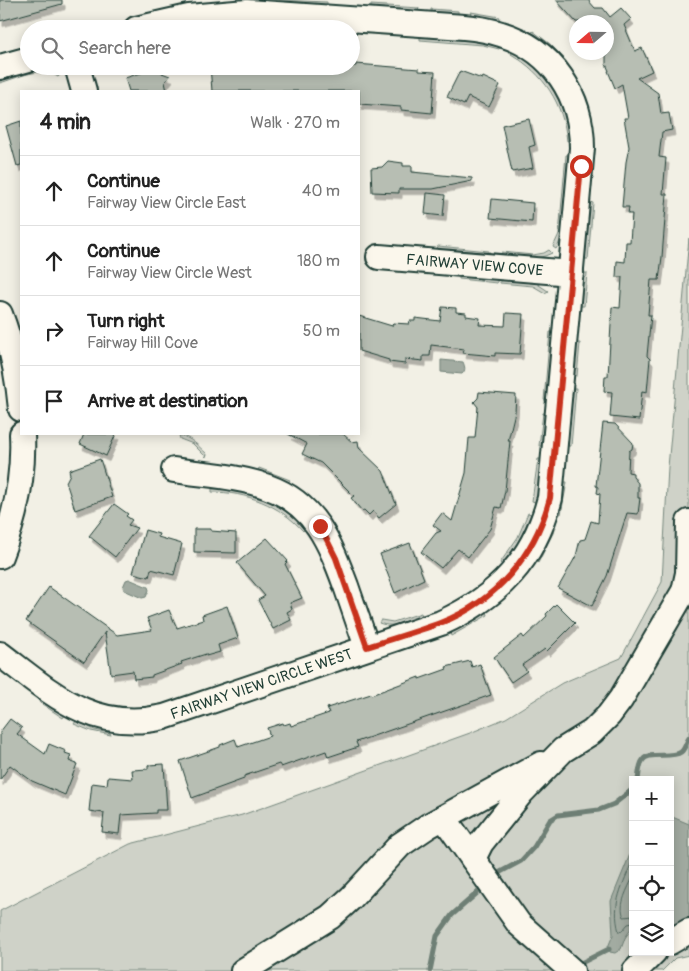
<!DOCTYPE html>
<meta charset="utf-8">
<style>
:root{--surface:#fff;--page:#f6f6f6;--text:#222;--muted:#767676;--line:#e0e0e0}
body{margin:0;font-family:Pangolin,sans-serif;background:var(--page);color:var(--text)}
.controls{position:absolute;right:15px;bottom:15px;display:grid;overflow:hidden;border-radius:0px;box-shadow:0 2px 12px #0003}
.controls button{width:45px;height:45px;display:grid;place-items:center;padding:0;border:0;border-bottom:1px solid var(--line);background:var(--surface);color:var(--text);font:25px sans-serif}
.compass{position:absolute;left:569px;top:15px;width:45px;height:45px;border-radius:50%;background:var(--surface);box-shadow:0 2px 12px #0003;rotate:250deg}
.stop{position:absolute;width:15px;height:15px;margin:-11px;border:4px solid #c8321e;border-radius:50%;background:#fff}
.stop.end{background:#c8321e;border-color:#fff;box-shadow:0 1px 5px #0008}
.list{margin:0;padding:0;list-style:none}
h2{display:flex;justify-content:space-between;align-items:center;height:65px;margin:0;padding:0 20px;font-size:21px}
h2 small{font-size:16px;font-weight:400;color:var(--muted)}
.list li{display:grid;grid-template-columns:32px 1fr auto;gap:15px;align-items:center;box-sizing:border-box;height:70px;padding:0 20px;border-top:1px solid var(--line)}
.list b{display:block;font-size:19px;white-space:nowrap}
.list p{margin:0;font-size:16px;white-space:nowrap;color:var(--muted)}
.list em{font-size:16px;font-style:normal;color:var(--muted)}
.icon{flex:none;width:28px;height:28px;fill:none;stroke:currentColor;stroke-width:2;stroke-linecap:round;stroke-linejoin:round}
.map{position:relative;flex:none;width:689px;height:971px;overflow:hidden}
.search{position:absolute;background:var(--surface);box-shadow:0 2px 12px #0003;left:20px;top:20px;width:340px;height:55px;display:flex;align-items:center;gap:12px;box-sizing:border-box;padding:0 18px;border-radius:28px;color:var(--muted);font-size:19px}
.panel{position:absolute;background:var(--surface);box-shadow:0 2px 12px #0003;left:20px;top:90px;width:340px;height:345px;border-radius:0px}
.map>svg:first-child{display:block}
</style>
<div class="map">
<svg width="689" height="971" viewBox="0 0 689 971">
<defs>
<filter id="shadow"><feDropShadow dx="3" dy="5.5" stdDeviation="0" flood-color="#0004"/></filter>
</defs>
<rect width="100%" height="100%" fill="#f2f0e5"/>
<filter id="ink" filterUnits="userSpaceOnUse"><feTurbulence type="fractalNoise" baseFrequency=".02" numOctaves="2"/><feDisplacementMap in="SourceGraphic" scale="10" xChannelSelector="R" yChannelSelector="G"/><feConvolveMatrix kernelMatrix="1 2 1 2 8 2 1 2 1" color-interpolation-filters="sRGB"/></filter>
<g filter="url(#ink)">
<g fill="#cfd2c8" stroke="#77887e" fill-rule="evenodd">
<polygon points="279,0 327,2 327,5 279,2"/>
<polygon points="371,5 419,8 418,11 371,8"/>
<polygon points="431,9 458,11 458,14 431,13"/>
<polygon points="471,12 500,17 498,21 470,16"/>
<polygon points="533,31 550,44 564,58 562,60 548,46 531,34"/>
<polygon points="420,37 478,41 500,46 499,49 483,45 420,40"/>
<path d="M512,52C546,68 567,103 570,140L567,141C563,103 544,74 511,54Z"/>
<path d="M42,68L53,70L61,74L58,77C42,65 17,78 0,83V80Z"/>
<path d="M566,155H569V160C567,184 568,231 556,249L553,247L559,234Z"/>
<polygon points="590,202 593,203 588,259 585,259"/>
<path d="M689,238V955L675,958L662,971H0V911L130,844L242,815L470,733L506,718L562,683L621,658L662,582L668,467ZM633,780H670V952H633Z"/>
<polygon points="438,246 489,251 489,254 437,249"/>
<polygon points="549,250 552,253 545,256 535,258 501,255 502,252 533,255 544,253"/>
<polygon points="584,273 587,273 584,306 580,306"/>
<polygon points="459,276 497,279 497,283 459,279"/>
<polygon points="500,280 536,283 548,291 545,293 533,286 500,283"/>
<polygon points="550,332 553,332 547,400 544,400"/>
<polygon points="577,343 580,343 577,376 574,375"/>
<polygon points="573,388 576,388 571,446 568,446"/>
<polygon points="543,413 546,413 543,446 539,446"/>
<path d="M179,435C192,438 198,446 207,454L206,457L193,444L180,439Z"/>
<polygon points="538,459 542,459 539,488 535,502 532,501"/>
<polygon points="259,468 290,480 288,483 258,471"/>
<polygon points="564,482 567,482 561,514 558,513"/>
<path d="M212,489C247,487 282,503 305,529L303,531C280,505 246,492 212,492Z"/>
<polygon points="528,513 531,514 519,542 502,565 500,563 518,537"/>
<polygon points="553,526 556,527 538,563 536,561"/>
<polygon points="487,612 488,615 451,636 450,633"/>
<path d="M421,613L422,616C407,621 395,629 379,623L381,620L393,622Z"/>
<polygon points="41,699 65,715 63,718 39,702"/>
<polygon points="76,721 95,730 110,733 111,735 91,731 74,724"/>
</g>
<g fill="#a2aba1" stroke="#6e7f75">
<path d="M441,360L463,362C465,367 466,370 462,374L441,372Z"/>
<polygon points="129,579 148,587 149,590 146,597 142,598 124,590 123,587 126,580"/>
<polygon points="670,816 689,824 689,923 678,926 670,926"/>
<polygon points="633,847 633,926 625,938 621,949 615,953 610,952 608,947 613,935 611,901"/>
</g>
<g fill="none" stroke-linecap="round" stroke-linejoin="round">
<g stroke="#536960" stroke-width="1">
<path d="M633,859C623,886 611,902 619,932L622,931L628,924L633,923"/>
<path d="M633,877C628,889 618,904 624,917L633,916"/>
</g>
<g stroke="#6e7f75" stroke-width="5">
<path d="M638,780C639,774 639,765 643,760C648,751 672,759 681,752C685,749 686,742 689,738"/>
<polyline points="493,876 521,861 534,847 550,820 558,815 599,810 614,804 633,789"/>
<polyline points="581,963 609,949"/>
<polyline points="430,971 437,936 452,915 484,887"/>
</g>
</g>
<g fill="#b7beb3" stroke="#1f3d34" filter="url(#shadow)">
<polygon points="0,0 62,0 62,4 0,21"/>
<polygon points="556,0 588,0 595,8 603,8 610,17 621,8 631,19 624,25 635,51 642,48 652,71 637,78 658,93 661,114 669,113 672,130 662,132 659,157 666,158 663,194 667,194 662,257 659,280 651,280 648,315 651,315 647,356 650,359 647,392 642,391 639,420 610,417 612,392 604,391 605,376 608,376 612,307 620,308 622,277 616,277 617,261 625,262 626,242 630,242 632,214 628,214 629,207 622,207 626,162 629,147 624,118 628,118 622,84 615,88 608,71 609,71 606,64 606,22 576,22"/>
<polygon points="356,64 419,69 419,71 435,72 432,113 401,110 401,107 359,104 359,91 212,91 210,66 356,66"/>
<polygon points="160,67 162,73 170,76 165,82 167,91 129,91 125,78"/>
<polygon points="460,71 482,79 483,77 500,85 489,107 468,97 464,105 447,97"/>
<polygon points="529,119 535,145 529,147 533,168 512,172 502,125"/>
<polygon points="21,121 21,165 17,166 6,126"/>
<polygon points="388,161 403,163 403,166 412,166 412,172 472,178 472,181 433,189 399,189 399,193 372,192 371,168 382,167"/>
<polygon points="427,193 445,195 443,216 425,214"/>
<polygon points="492,199 533,203 532,222 490,218"/>
<polygon points="442,307 456,308 456,312 466,313 466,316 480,318 479,325 505,326 506,313 523,314 520,354 495,353 495,356 463,353 464,349 431,345 430,356 423,356 423,361 405,359 405,364 389,362 389,360 359,351 359,316 392,326 393,323 409,324 410,321 415,321 415,318 440,321"/>
<polygon points="479,392 516,395 515,412 508,441 510,441 505,491 501,508 496,507 490,529 468,557 458,549 441,568 421,552 436,533 441,531 433,525 442,513 452,521 466,473 469,438 475,438 478,407 474,402 478,398"/>
<polygon points="603,423 615,424 633,443 632,449 629,451 628,472 633,473 633,477 638,483 638,498 640,498 638,514 627,513 607,576 592,606 558,588 576,556 580,540 585,539 591,521 598,523 600,494 597,493 598,487 596,486"/>
<polygon points="84,434 116,434 106,456 80,444"/>
<polygon points="288,434 343,434 352,442 358,441 359,448 383,471 396,504 379,518 373,511 369,515 364,510 362,511 351,498 354,496 321,463 302,454 307,444"/>
<polygon points="100,459 112,497 75,510 66,482 70,474 69,470"/>
<polygon points="114,504 128,514 126,516 132,520 128,525 137,528 115,557 89,536"/>
<polygon points="194,529 211,529 211,531 236,533 236,553 194,552"/>
<polygon points="145,530 159,534 158,537 182,544 174,575 151,569 149,577 133,573"/>
<polygon points="267,538 288,561 285,564 302,598 290,603 292,609 287,612 291,620 273,629 258,600 265,596 237,563"/>
<polygon points="410,543 424,579 395,593 380,554"/>
<polygon points="49,587 117,635 152,630 147,618 169,610 177,628 203,620 202,615 227,606 238,638 218,645 220,652 206,656 206,654 181,662 182,664 152,675 152,677 134,679 133,671 111,674 105,632 84,662 26,621"/>
<polygon points="556,604 575,623 547,651 545,649 522,665 527,671 511,682 494,657 522,635 524,638 547,616 546,614"/>
<polygon points="470,661 472,667 480,664 491,695 356,742 358,747 328,757 326,751 281,767 279,764 244,776 244,779 192,798 180,761 220,747 220,745 235,739 238,747 270,736 267,728 283,723 284,725 290,723 291,726 329,713 327,708 371,694 371,695 419,677 419,679 447,669 446,667"/>
<polygon points="10,719 22,728 17,734 45,754 49,744 66,751 65,753 71,755 69,761 77,764 65,795 32,781 10,765 0,780 0,732"/>
<polygon points="164,764 167,810 156,810 156,813 121,815 119,834 102,832 104,813 89,811 92,783 107,785 108,777 133,779 132,770 148,769 148,765"/>
</g>
<g fill="none" stroke-linecap="round" stroke-linejoin="round">
<g stroke="#1f3d34" stroke-width="28">
<g id="minor">
<polyline points="77,66 84,91"/>
<polyline points="0,67 29,59"/>
<path id="s1" d="M379,257L571,273"/>
<path d="M0,314C12,345 18,376 21,409"/>
<path d="M174,470C205,475 239,476 268,487C315,504 330,543 346,586C353,606 360,627 367,647"/>
<path d="M0,556C15,518 24,475 22,434"/>
<path id="s2" d="M0,654C53,694 93,733 164,717L441,623C498,597 534,560 550,498L582,148C582,96 553,50 501,34C489,30 476,28 464,27L247,12L189,17L136,29"/>
<polyline points="444,818 519,924 572,971"/>
<polyline points="473,859 481,843 522,792 563,750 592,732 609,715 621,699 684,591 688,573 689,522"/>
<polyline points="670,942 689,931"/>
<polyline points="243,971 330,917 351,898 400,845 428,826 541,764"/>
<polyline points="635,971 654,952"/>
</g>
</g>
<use href="#minor" stroke="#fbf7ec" stroke-width="24"/>
</g>
</g>
<g fill="none" stroke-linecap="round" stroke-linejoin="round" filter="url(#ink)">
<path stroke="#c8321e" stroke-width="6" d="M320,526L336,558L367,647C391,639 416,632 440,623C496,602 535,555 550,498L581,166"/>
</g>
<g text-anchor="middle" stroke-width="4" stroke-linejoin="round" paint-order="stroke">
<g font-size="15" fill="#1f3d34" stroke="#fbf7ec">
<text dy="5" stroke="none"><textPath href="#s1" startOffset="96">FAIRWAY VIEW COVE</textPath></text>
<text dy="5" stroke="none"><textPath href="#s2" startOffset="286">FAIRWAY VIEW CIRCLE WEST</textPath></text>
</g>
</g>
</svg>
<div class="controls">
<button>+</button>
<button>−</button>
<button><svg class="icon" aria-label="locate" viewBox="0 0 24 24"><circle cx="12" cy="12" r="6"/><path d="M12 2v4M12 18v4M2 12h4M18 12h4"/></svg></button>
<button><svg class="icon" aria-label="layers" viewBox="0 0 24 24"><path d="M12 4l9 5-9 5-9-5zM3 14l9 5 9-5"/></svg></button>
</div>
<svg class="compass" viewBox="-18 -18 36 36"><path d="M0-13l5 13h-10z" fill="#e53935"/><path d="M0 13l5-13h-10z" fill="#767676"/></svg>
<div class="stop" style="left:581px;top:166px"></div>
<div class="stop end" style="left:320px;top:526px"></div>
<div class="search"><svg class="icon" aria-label="search" viewBox="0 0 24 24"><circle cx="10" cy="10" r="6"/><path d="M15 15l6 6"/></svg>Search here</div>
<section class="panel">
<h2>4 min<small>Walk · 270 m</small></h2>
<ul class="list">
<li><svg class="icon" aria-label="ahead" viewBox="0 0 24 24"><path d="M12 20V5M6 11l6-6 6 6"/></svg><div><b>Continue</b><p>Fairway View Circle East</p></div><em>40 m</em></li>
<li><svg class="icon" aria-label="ahead" viewBox="0 0 24 24"><path d="M12 20V5M6 11l6-6 6 6"/></svg><div><b>Continue</b><p>Fairway View Circle West</p></div><em>180 m</em></li>
<li><svg class="icon" aria-label="right" viewBox="0 0 24 24"><path d="M7 20v-9h11M14 6l5 5-5 5"/></svg><div><b>Turn right</b><p>Fairway Hill Cove</p></div><em>50 m</em></li>
<li><svg class="icon" aria-label="arrive" viewBox="0 0 24 24"><path d="M6 21V4h12l-3 4 3 4H6"/></svg><div><b>Arrive at destination</b></div></li>
</ul>
</section>
</div>
